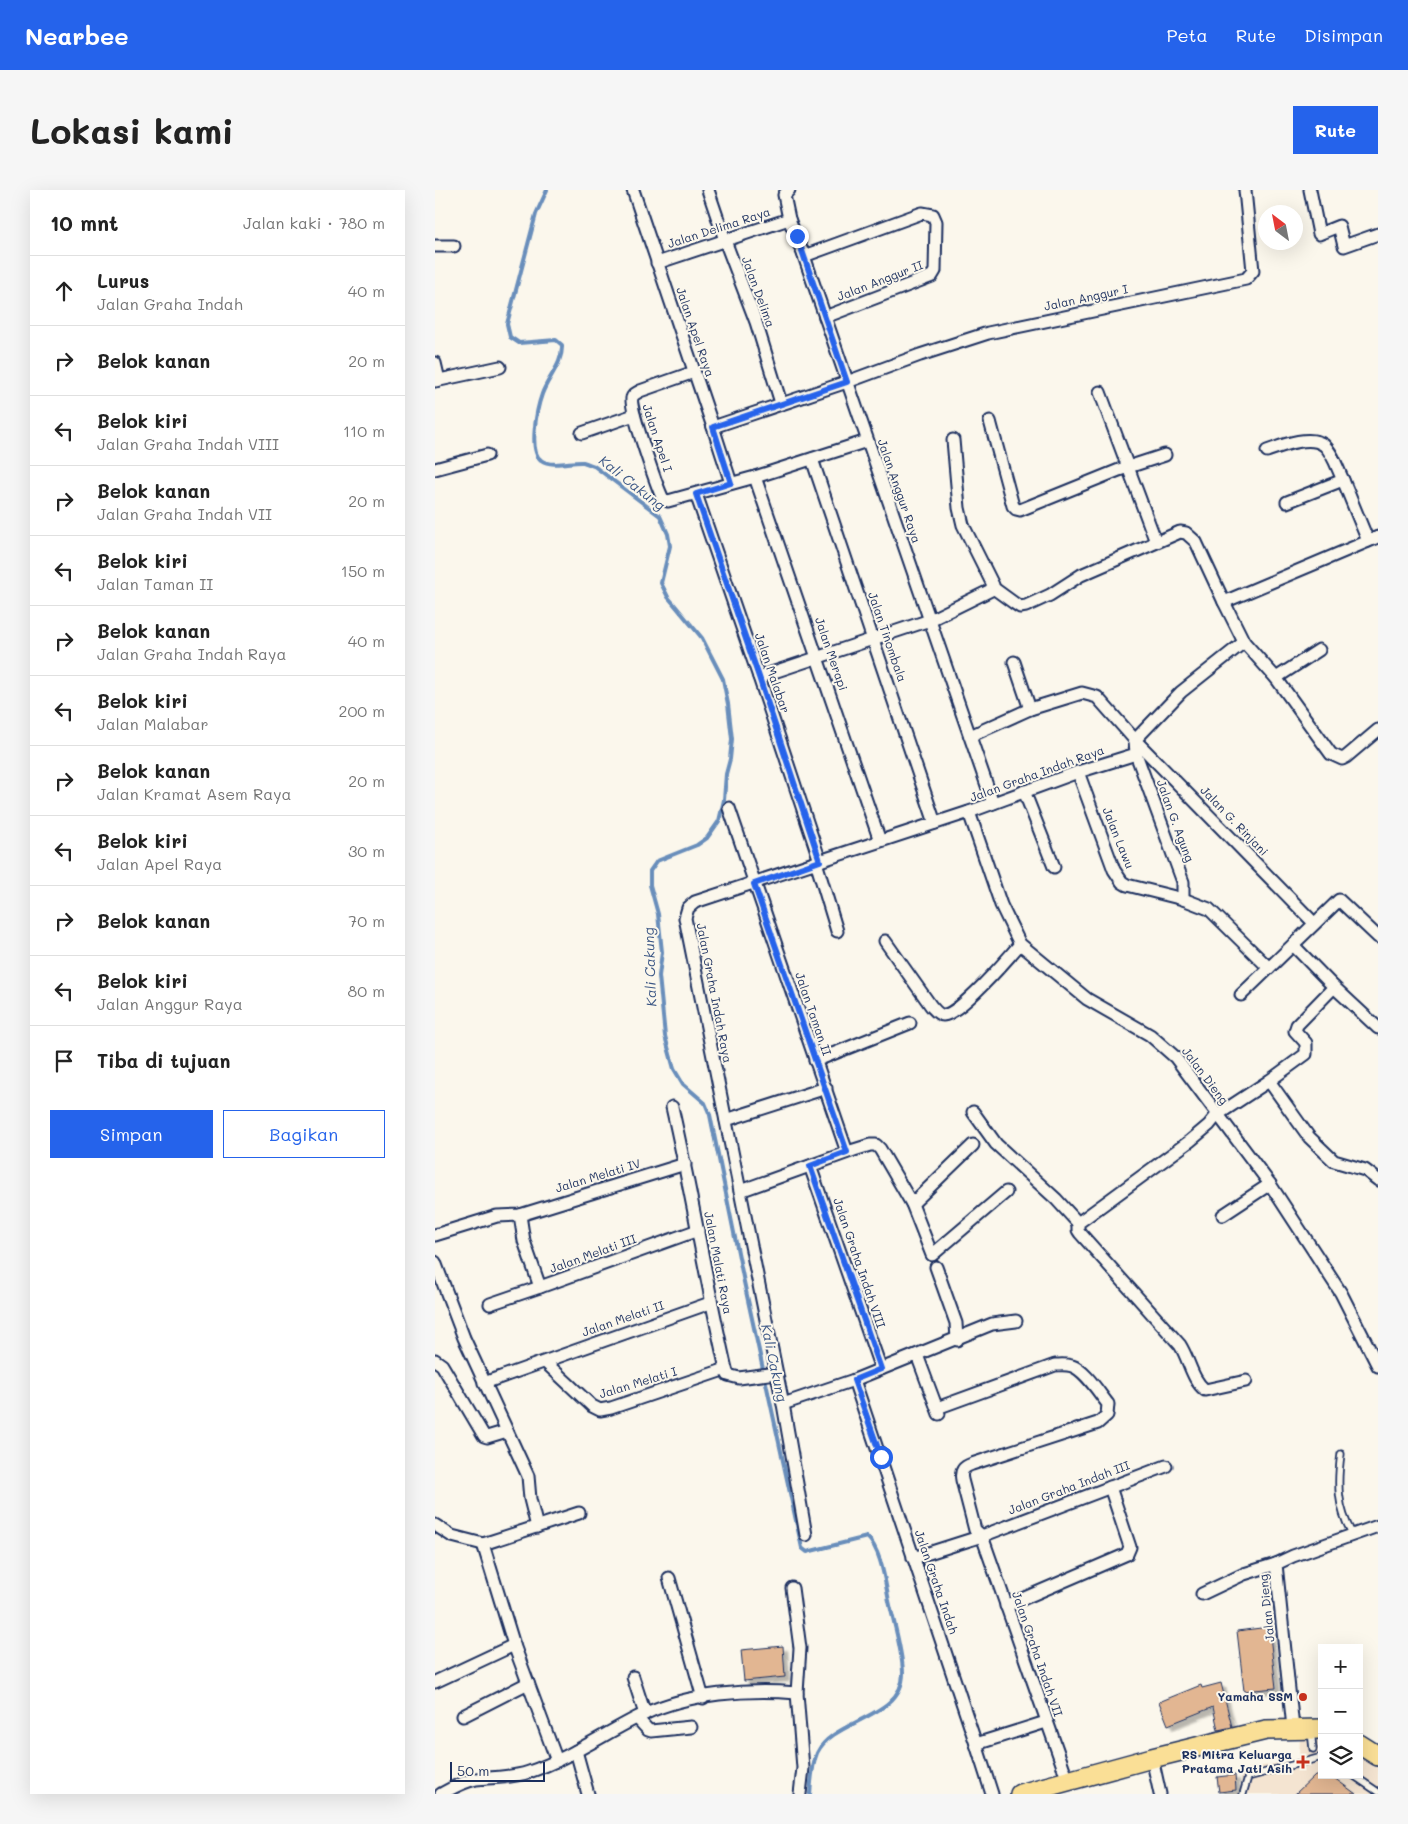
<!DOCTYPE html>
<html lang="id">
<meta charset="utf-8">
<style>
:root{--surface:#fff;--page:#f6f6f6;--text:#222;--muted:#767676;--line:#e0e0e0;--accent:#2563eb}
body{margin:0;font-family:Mali,sans-serif;background:var(--page);color:var(--text)}
.controls{position:absolute;right:15px;bottom:15px;display:grid;overflow:hidden;border-radius:0px;box-shadow:0 5px 20px #0002}
.controls button{width:45px;height:45px;display:grid;place-items:center;padding:0;border:0;border-bottom:1px solid var(--line);background:var(--surface);color:var(--text);font:25px sans-serif}
.compass{position:absolute;left:823px;top:15px;width:45px;height:45px;border-radius:50%;background:var(--surface);box-shadow:0 5px 20px #0002;rotate:328deg}
.scale{position:absolute;left:15px;bottom:12px;width:95px;box-sizing:border-box;padding-left:5px;border:2px solid #1b2f5e;border-top:0;font-size:14px;line-height:18px;white-space:nowrap;color:#1b2f5e;-webkit-text-stroke:4px #fbf7ec;paint-order:stroke}
.stop{position:absolute;width:15px;height:15px;margin:-11px;border:4px solid #2563eb;border-radius:50%;background:#fff}
.stop.end{background:#2563eb;border-color:#fff;box-shadow:0 1px 5px #0008}
.list{margin:0;padding:0;list-style:none}
h2{display:flex;justify-content:space-between;align-items:center;height:65px;margin:0;padding:0 20px;font-size:21px}
h2 small{font-size:16px;font-weight:400;color:var(--muted)}
.list li{display:grid;grid-template-columns:32px 1fr auto;gap:15px;align-items:center;box-sizing:border-box;height:70px;padding:0 20px;border-top:1px solid var(--line)}
.list b{display:block;font-size:19px;white-space:nowrap}
.list p{margin:0;font-size:16px;white-space:nowrap;color:var(--muted)}
.list em{font-size:16px;font-style:normal;color:var(--muted)}
.actions{display:flex;gap:10px;padding:15px 20px}
.actions a{flex:1;padding:11px 0;border:1px solid var(--accent);border-radius:0px;text-align:center;font-size:18px;color:var(--accent)}
.actions .main{background:var(--accent);color:#fff}
.icon{flex:none;width:28px;height:28px;fill:none;stroke:currentColor;stroke-width:2;stroke-linecap:round;stroke-linejoin:round}
.map{position:relative;flex:none;width:943px;height:1604px;overflow:hidden;border-radius:0px}
header{display:flex;align-items:center;gap:30px;box-sizing:border-box;height:70px;padding:0 25px;background:var(--accent);color:#fff}
header strong{font-size:24px}
nav{display:flex;gap:28px;margin-inline-start:auto;font-size:18px}
.intro{display:flex;align-items:center;justify-content:space-between;box-sizing:border-box;height:120px;padding:0 30px}
h1{margin:0;font-size:35px}
.button{padding:12px 22px;border-radius:0px;background:var(--accent);color:#fff;font-size:18px;font-weight:700}
main{display:flex;gap:30px;padding:0 30px}
aside{flex:1;background:var(--surface);border-radius:0px;box-shadow:0 5px 20px #0002}
.map>svg:first-child{display:block}
</style>
<header>
<strong>Nearbee</strong>
<nav><a>Peta</a><a>Rute</a><a>Disimpan</a></nav>
</header>
<div class="intro"><h1>Lokasi kami</h1><a class="button">Rute</a></div>
<main>
<aside>
<h2>10 mnt<small>Jalan kaki · 780 m</small></h2>
<ul class="list">
<li><svg class="icon" aria-label="ahead" viewBox="0 0 24 24"><path d="M12 20V5M6 11l6-6 6 6"/></svg><div><b>Lurus</b><p>Jalan Graha Indah</p></div><em>40 m</em></li>
<li><svg class="icon" aria-label="right" viewBox="0 0 24 24"><path d="M7 20v-9h11M14 6l5 5-5 5"/></svg><div><b>Belok kanan</b></div><em>20 m</em></li>
<li><svg class="icon" aria-label="left" viewBox="0 0 24 24"><path d="M17 20v-9H6M10 6l-5 5 5 5"/></svg><div><b>Belok kiri</b><p>Jalan Graha Indah VIII</p></div><em>110 m</em></li>
<li><svg class="icon" aria-label="right" viewBox="0 0 24 24"><path d="M7 20v-9h11M14 6l5 5-5 5"/></svg><div><b>Belok kanan</b><p>Jalan Graha Indah VII</p></div><em>20 m</em></li>
<li><svg class="icon" aria-label="left" viewBox="0 0 24 24"><path d="M17 20v-9H6M10 6l-5 5 5 5"/></svg><div><b>Belok kiri</b><p>Jalan Taman II</p></div><em>150 m</em></li>
<li><svg class="icon" aria-label="right" viewBox="0 0 24 24"><path d="M7 20v-9h11M14 6l5 5-5 5"/></svg><div><b>Belok kanan</b><p>Jalan Graha Indah Raya</p></div><em>40 m</em></li>
<li><svg class="icon" aria-label="left" viewBox="0 0 24 24"><path d="M17 20v-9H6M10 6l-5 5 5 5"/></svg><div><b>Belok kiri</b><p>Jalan Malabar</p></div><em>200 m</em></li>
<li><svg class="icon" aria-label="right" viewBox="0 0 24 24"><path d="M7 20v-9h11M14 6l5 5-5 5"/></svg><div><b>Belok kanan</b><p>Jalan Kramat Asem Raya</p></div><em>20 m</em></li>
<li><svg class="icon" aria-label="left" viewBox="0 0 24 24"><path d="M17 20v-9H6M10 6l-5 5 5 5"/></svg><div><b>Belok kiri</b><p>Jalan Apel Raya</p></div><em>30 m</em></li>
<li><svg class="icon" aria-label="right" viewBox="0 0 24 24"><path d="M7 20v-9h11M14 6l5 5-5 5"/></svg><div><b>Belok kanan</b></div><em>70 m</em></li>
<li><svg class="icon" aria-label="left" viewBox="0 0 24 24"><path d="M17 20v-9H6M10 6l-5 5 5 5"/></svg><div><b>Belok kiri</b><p>Jalan Anggur Raya</p></div><em>80 m</em></li>
<li><svg class="icon" aria-label="arrive" viewBox="0 0 24 24"><path d="M6 21V4h12l-3 4 3 4H6"/></svg><div><b>Tiba di tujuan</b></div></li>
</ul>
<div class="actions"><a class="main">Simpan</a><a>Bagikan</a></div>
</aside>
<div class="map">
<svg width="943" height="1604" viewBox="0 0 943 1604">
<defs>
<filter id="shadow"><feDropShadow dx="4.5" dy="4.5" stdDeviation="1" flood-color="#0004"/></filter>
</defs>
<rect width="100%" height="100%" fill="#fbf7ec"/>
<filter id="ink" filterUnits="userSpaceOnUse"><feTurbulence type="fractalNoise" baseFrequency=".02" numOctaves="2"/><feDisplacementMap in="SourceGraphic" scale="10" xChannelSelector="R" yChannelSelector="G"/><feConvolveMatrix kernelMatrix="1 2 1 2 8 2 1 2 1" color-interpolation-filters="sRGB"/></filter>
<g filter="url(#ink)">
<polygon fill="#f4e4d1" points="887,1542 887,1585 924,1585 924,1564 943,1575 943,1604 803,1604 806,1595 806,1580 864,1569 865,1544"/>
<g fill="none" stroke-linecap="round" stroke-linejoin="round">
<path stroke="#698ebb" stroke-width="4" d="M112,0L101,24L72,134L75,147L84,153L121,150L127,155C128,174 113,187 107,204C102,218 93,261 106,270C117,278 136,271 148,272C152,273 156,275 159,276L225,326L233,344L235,356L226,393L233,407L267,448L288,489L293,514L297,549L295,569L291,584L289,610L284,631L272,648L262,655L222,671L215,681V695L223,724L227,762L224,786L230,846L239,879L248,894L270,913L275,925L309,1092L367,1358L372,1362L432,1347C446,1359 450,1392 454,1411C459,1434 467,1459 468,1482C469,1528 398,1529 382,1563C377,1575 376,1590 375,1604"/>
</g>
<g fill="#e2b692" stroke="#1b2f5e" filter="url(#shadow)">
<polygon points="834,1437 841,1498 809,1501 802,1441"/>
<polygon points="348,1456 350,1487 309,1491 306,1460"/>
<polygon points="786,1493 797,1537 783,1540 778,1517 733,1535 724,1512 766,1495 767,1498"/>
<polygon points="800,1585 801,1600 784,1602 782,1587"/>
<polygon points="880,1585 895,1585 921,1604 860,1604"/>
</g>
<g fill="none" stroke-linecap="round" stroke-linejoin="round">
<g stroke="#1b2f5e" stroke-width="9">
<g id="lane">
<path d="M906,1264C902,1293 902,1319 918,1345"/>
<polyline points="876,1541 878,1559"/>
<polyline points="918,1585 943,1602"/>
<polyline points="808,1604 813,1587 887,1567"/>
</g>
</g>
<g stroke="#1b2f5e" stroke-width="15">
<g id="street">
<polyline points="198,0 278,237 296,293"/>
<polyline points="273,0 292,56 321,132 346,213"/>
<polyline points="354,0 349,5 354,29 369,66 558,613"/>
<polyline points="875,0 884,44 904,36 909,56 943,44"/>
<polyline points="0,56 19,56"/>
<polyline points="369,66 487,23 498,25 501,32 500,81 497,86 390,127"/>
<polyline points="222,73 354,29"/>
<polyline points="0,173 4,190"/>
<path d="M259,182L205,201C202,203 198,204 197,208C194,217 222,297 228,309L233,311L320,287L432,251"/>
<polyline points="0,191 65,177"/>
<polyline points="665,202 721,352"/>
<polyline points="555,231 578,316 581,319 585,320 684,280 730,265"/>
<polyline points="278,237 412,192 485,165 553,143 811,89 818,81 810,0"/>
<polyline points="147,243 199,225"/>
<path d="M832,261C846,256 875,244 889,255C898,263 903,280 908,290"/>
<polyline points="377,269 500,633"/>
<polyline points="0,279 52,265"/>
<polyline points="320,287 445,651"/>
<polyline points="261,304 324,487 385,671"/>
<polyline points="852,312 908,290 933,351"/>
<polyline points="557,397 579,413 585,417 591,416 615,405 646,385 745,342 751,343 761,352 789,412 943,347"/>
<polyline points="789,412 809,452 841,488 896,564 907,569 911,567 943,540"/>
<polyline points="579,472 595,519"/>
<polyline points="324,487 495,430 556,400 558,395 528,335 524,318 518,250"/>
<polyline points="841,488 884,460"/>
<polyline points="535,546 595,519 647,503 662,507 700,550 879,733"/>
<polyline points="700,550 746,502 809,452"/>
<polyline points="701,564 748,692 748,709"/>
<polyline points="643,582 679,680 687,692 692,695 748,709 774,719 834,778 904,710 943,747"/>
<polyline points="589,601 619,677"/>
<polyline points="294,618 412,962"/>
<polyline points="534,622 566,715 585,754 652,809 715,845 740,867 835,994 906,1103 943,1176"/>
<polyline points="381,672 402,741"/>
<path d="M450,751L496,816C499,819 503,825 508,825C523,826 574,767 585,754"/>
<polyline points="858,755 899,797 943,838"/>
<polyline points="806,805 834,778"/>
<polyline points="380,871 475,833"/>
<polyline points="834,891 871,864 871,853 860,841 862,835 899,797"/>
<path d="M237,917C257,1004 271,1092 291,1179L293,1185L304,1188L341,1183"/>
<polyline points="538,922 561,954 621,1009 643,1033"/>
<polyline points="291,930 391,898"/>
<polyline points="375,976 446,1179"/>
<polyline points="305,1001 419,960 435,955 441,955 445,959 477,1014 497,1065 571,1002"/>
<polyline points="477,1014 538,955"/>
<polyline points="85,1025 89,1051 105,1097 263,1040"/>
<polyline points="788,1025 835,994"/>
<polyline points="0,1045 62,1026 85,1025 250,974"/>
<polyline points="0,1072 29,1148 93,1286 95,1309 102,1337"/>
<polyline points="501,1077 521,1133 522,1150"/>
<polyline points="55,1114 105,1097"/>
<polyline points="482,1165 504,1224"/>
<polyline points="0,1170 7,1175 49,1246 52,1247 72,1241"/>
<polyline points="110,1172 157,1216 165,1220 176,1218 291,1179"/>
<polyline points="419,1190 541,1554 557,1604"/>
<path d="M811,1191L770,1200C757,1190 754,1169 745,1155L645,1043L643,1040V1033L755,951L774,935L782,925L834,891L874,947L899,971L930,980L943,990"/>
<polyline points="49,1193 275,1113"/>
<polyline points="348,1214 419,1190 557,1134 581,1131"/>
<path d="M502,1218L620,1175C625,1175 631,1174 637,1176C650,1180 664,1203 673,1214L672,1225L663,1233L537,1274C529,1277 525,1280 527,1290L540,1340L547,1346"/>
<polyline points="0,1335 17,1346 48,1354 144,1323"/>
<polyline points="371,1345 348,1214 250,728 253,718 260,712 534,622 643,582 701,564 700,550"/>
<polyline points="547,1346 633,1591"/>
<polyline points="48,1354 79,1455 122,1571"/>
<polyline points="478,1368 547,1346 731,1276"/>
<polyline points="234,1388 268,1508"/>
<polyline points="357,1398 365,1458 362,1503 368,1578 365,1604"/>
<polyline points="767,1404 809,1384 841,1374"/>
<polyline points="571,1416 692,1364 695,1357 675,1297"/>
<polyline points="198,1487 210,1524"/>
<polyline points="0,1492 79,1455"/>
<polyline points="28,1526 93,1493"/>
<polyline points="202,1528 213,1540 216,1541 256,1537"/>
<polyline points="858,1538 841,1374 858,1366 943,1336"/>
<polyline points="541,1554 611,1532"/>
<polyline points="141,1561 153,1604"/>
<polyline points="717,1568 725,1604"/>
<path d="M6,1604C17,1598 29,1591 41,1589C58,1587 77,1588 94,1582C135,1568 170,1543 209,1524C254,1503 313,1499 362,1503"/>
</g>
</g>
<g stroke="#1b2f5e" stroke-width="22">
<g id="primary">
<polyline points="924,1554 943,1566"/>
<polyline points="585,1604 717,1568 831,1540 887,1539"/>
</g>
</g>
<use href="#lane" stroke="#fbf7ec" stroke-width="5.5"/>
<use href="#street" stroke="#fbf7ec" stroke-width="11"/>
<use href="#primary" stroke="#fadf96" stroke-width="19"/>
</g>
</g>
<g fill="none" stroke-linecap="round" stroke-linejoin="round" filter="url(#ink)">
<polyline stroke="#2563eb" stroke-width="6" points="362,46 412,192 278,237 296,293 261,304 324,487 385,671 319,694 412,962 375,976 446,1179 419,1190 446,1267"/>
</g>
<g fill="#c8321e" stroke="#fbf7ec" stroke-width="2">
<circle cx="868" cy="1507" r="5"/>
<path d="M865.5 1564.5h5v5h5v5h-5v5h-5v-5h-5v-5h5z"/>
</g>
<g text-anchor="middle" stroke-width="4" stroke-linejoin="round" paint-order="stroke">
<g font-size="12" fill="#1b2f5e" stroke="#fbf7ec">
<text transform="translate(284 38) rotate(-18)" y="4">Jalan Delima Raya</text>
<text transform="translate(445 91) rotate(-21)" y="4">Jalan Anggur II</text>
<text transform="translate(323 102) rotate(70)" y="4">Jalan Delima</text>
<text transform="translate(651 108) rotate(-12)" y="4">Jalan Anggur I</text>
<text transform="translate(260 142) rotate(71)" y="4">Jalan Apel Raya</text>
<text transform="translate(222 248) rotate(72)" y="4">Jalan Apel I</text>
<text transform="translate(464 301) rotate(71)" y="4">Jalan Anggur Raya</text>
<text transform="translate(452 447) rotate(71)" y="4">Jalan Tinombala</text>
<text transform="translate(396 464) rotate(71)" y="4">Jalan Merapi</text>
<text transform="translate(337 483) rotate(71)" y="4">Jalan Malabar</text>
<text transform="translate(602 584) rotate(-20)" y="4">Jalan Graha Indah Raya</text>
<text transform="translate(740 631) rotate(70)" y="4">Jalan G. Agung</text>
<text transform="translate(799 631) rotate(46)" y="4">Jalan G. Rinjani</text>
<text transform="translate(683 648) rotate(68)" y="4">Jalan Lawu</text>
<text transform="translate(279 803) rotate(79)" y="4">Jalan Graha Indah Raya</text>
<text transform="translate(378 824) rotate(71)" y="4">Jalan Taman II</text>
<text transform="translate(770 886) rotate(53)" y="4">Jalan Dieng</text>
<text transform="translate(163 986) rotate(-17)" y="4">Jalan Melati IV</text>
<text transform="translate(158 1064) rotate(-20)" y="4">Jalan Melati III</text>
<text transform="translate(283 1073) rotate(79)" y="4">Jalan Malati Raya</text>
<text transform="translate(424 1073) rotate(71)" y="4">Jalan Graha Indah VIII</text>
<text transform="translate(188 1129) rotate(-19)" y="4">Jalan Melati II</text>
<text transform="translate(203 1193) rotate(-17)" y="4">Jalan Melati I</text>
<text transform="translate(634 1298) rotate(-21)" y="4">Jalan Graha Indah III</text>
<text transform="translate(501 1392) rotate(71)" y="4">Jalan Graha Indah</text>
<text transform="translate(832 1418) rotate(-96)" y="4">Jalan Dieng</text>
<text transform="translate(602 1464) rotate(71)" y="4">Jalan Graha Indah VII</text>
</g>
<g font-size="12" font-weight="bold" fill="#1b2f5e" stroke="#fbf7ec" text-anchor="end">
<text x="858" y="1511">Yamaha SSM</text>
<text x="857" y="1569">RS Mitra Keluarga<tspan x="857" dy="14">Pratama Jati Asih</tspan></text>
</g>
<g font-size="14" font-style="italic" fill="#3c5785" stroke="#fbf7ec">
<text transform="translate(197 293) rotate(38)" y="5">Kali Cakung</text>
<text transform="translate(215 777) rotate(-92)" y="5">Kali Cakung</text>
<text transform="translate(339 1173) rotate(78)" y="5">Kali Cakung</text>
</g>
</g>
</svg>
<div class="controls">
<button>+</button>
<button>−</button>
<button><svg class="icon" aria-label="layers" viewBox="0 0 24 24"><path d="M12 4l9 5-9 5-9-5zM3 14l9 5 9-5"/></svg></button>
</div>
<svg class="compass" viewBox="-18 -18 36 36"><path d="M0-13l5 13h-10z" fill="#e53935"/><path d="M0 13l5-13h-10z" fill="#767676"/></svg>
<div class="scale">50 m</div>
<div class="stop" style="left:446px;top:1267px"></div>
<div class="stop end" style="left:362px;top:46px"></div>
</div>
</main>
